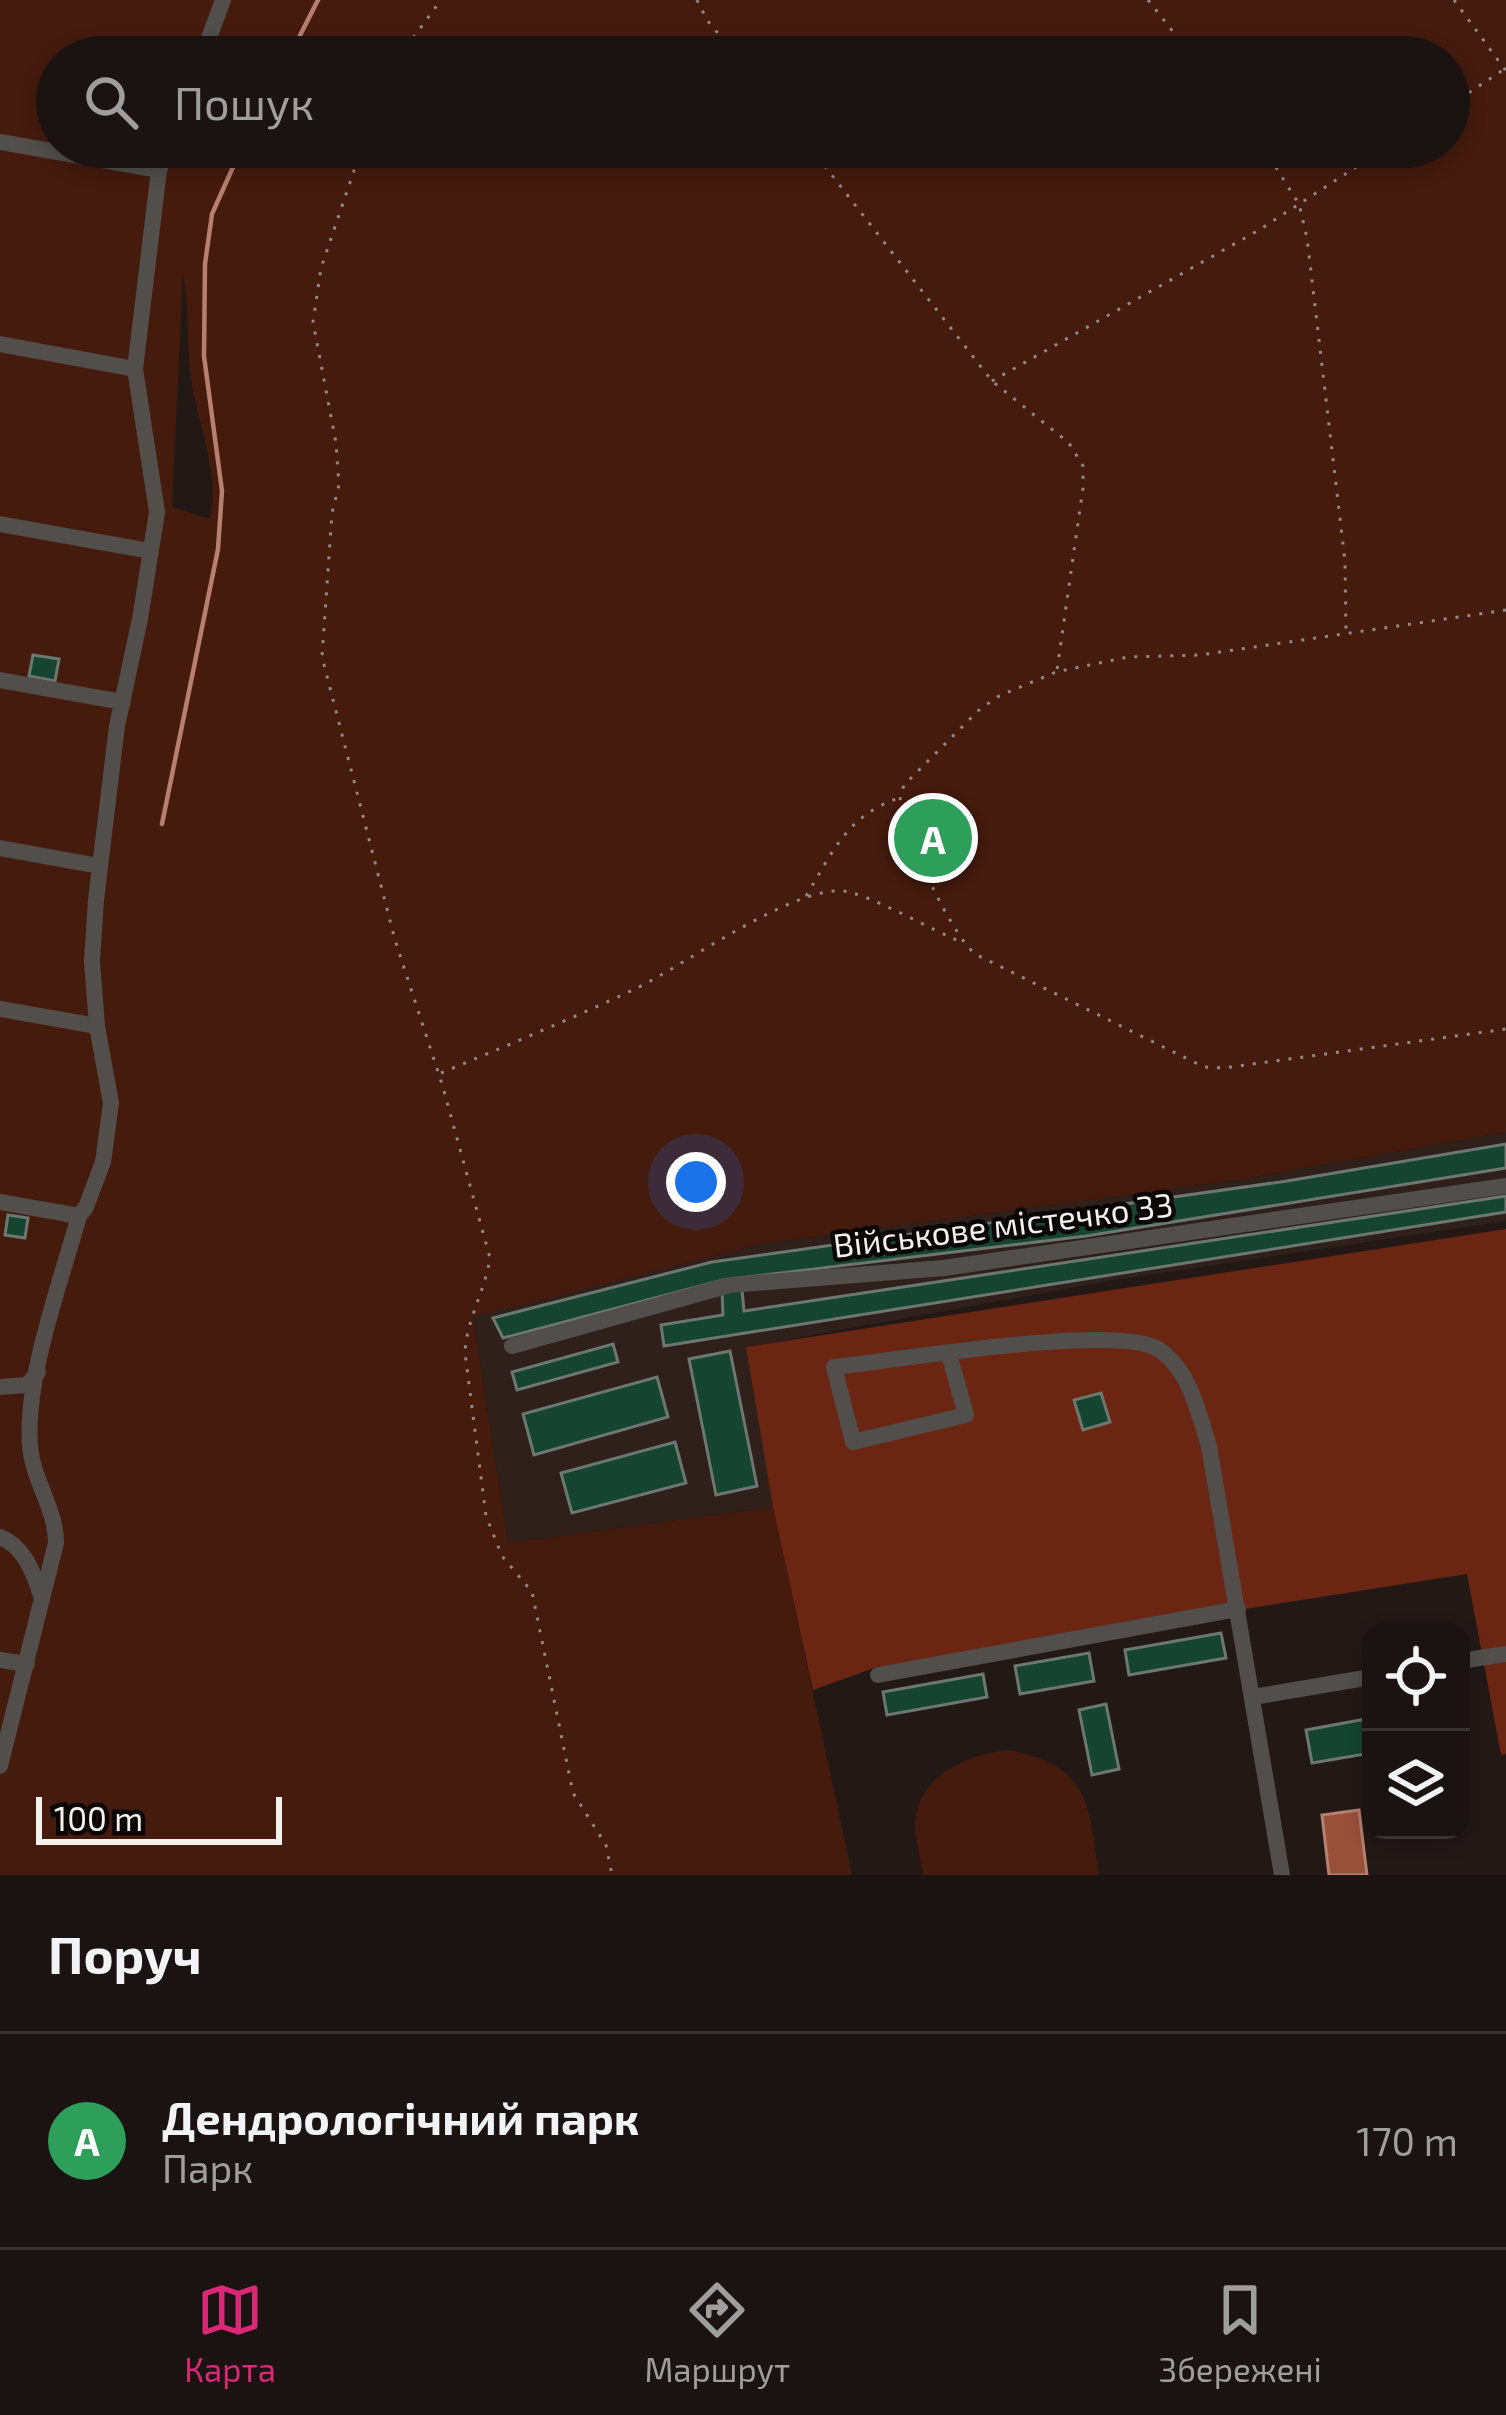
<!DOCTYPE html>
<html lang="uk">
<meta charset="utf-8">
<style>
:root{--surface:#1a1311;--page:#27201f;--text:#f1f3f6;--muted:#9f9e9f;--line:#383231;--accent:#db2777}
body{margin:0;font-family:"Exo 2",sans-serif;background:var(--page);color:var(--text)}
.controls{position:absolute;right:36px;bottom:36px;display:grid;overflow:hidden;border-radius:24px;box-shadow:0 6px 18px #0003}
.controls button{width:108px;height:108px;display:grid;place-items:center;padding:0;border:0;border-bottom:3px solid var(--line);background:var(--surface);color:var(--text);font:60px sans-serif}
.scale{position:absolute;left:36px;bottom:30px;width:246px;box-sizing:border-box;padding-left:12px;border:6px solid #f5efed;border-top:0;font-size:33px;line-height:42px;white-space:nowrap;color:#f5efed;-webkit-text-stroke:9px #090605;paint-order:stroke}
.you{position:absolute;left:696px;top:1182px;width:42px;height:42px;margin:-30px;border:9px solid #fff;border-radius:50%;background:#1a73e8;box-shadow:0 0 0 18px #1a73e833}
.badge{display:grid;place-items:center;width:78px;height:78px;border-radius:50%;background:var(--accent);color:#fff;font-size:39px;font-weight:700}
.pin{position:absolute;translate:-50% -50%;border:6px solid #fff;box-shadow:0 3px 12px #0006}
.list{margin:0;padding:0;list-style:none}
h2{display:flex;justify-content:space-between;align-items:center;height:156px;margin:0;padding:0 48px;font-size:51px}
h2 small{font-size:39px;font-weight:400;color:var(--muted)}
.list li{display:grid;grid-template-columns:78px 1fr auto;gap:36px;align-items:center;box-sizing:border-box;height:216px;padding:0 48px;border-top:3px solid var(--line)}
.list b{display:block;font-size:45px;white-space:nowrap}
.list p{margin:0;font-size:39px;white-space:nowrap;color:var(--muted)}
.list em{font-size:39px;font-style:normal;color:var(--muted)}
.icon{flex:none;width:66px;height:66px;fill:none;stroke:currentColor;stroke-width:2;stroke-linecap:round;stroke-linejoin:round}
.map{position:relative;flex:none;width:1506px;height:1875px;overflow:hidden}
.search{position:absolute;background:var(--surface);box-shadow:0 6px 18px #0003;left:36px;right:36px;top:36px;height:132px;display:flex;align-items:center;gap:30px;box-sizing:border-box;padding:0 42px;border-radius:66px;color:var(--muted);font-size:45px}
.sheet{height:372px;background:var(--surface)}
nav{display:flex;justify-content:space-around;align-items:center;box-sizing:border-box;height:168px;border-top:3px solid var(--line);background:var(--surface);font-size:33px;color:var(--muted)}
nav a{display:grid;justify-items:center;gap:6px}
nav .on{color:var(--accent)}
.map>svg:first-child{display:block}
</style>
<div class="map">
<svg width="1506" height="1875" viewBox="0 0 1506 1875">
<rect width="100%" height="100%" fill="#221917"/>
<polygon fill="#2f201c" points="1506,1132 1506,1221 1114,1280 747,1347 773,1507 508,1543 473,1316 761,1244 1238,1180"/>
<g fill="#451b0e" fill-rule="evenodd">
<path d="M0,0H1506V1132L1238,1180L761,1244L473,1317L508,1543L773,1507L852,1875H0ZM57,57H1449V147H57ZM183,273C190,307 186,343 191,378C198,425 220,470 210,519L172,507Z"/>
<path d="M1009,1750C1090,1765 1088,1804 1099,1875H923C921,1860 916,1843 915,1828C914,1777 967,1754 1009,1750Z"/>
</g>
<polygon fill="#6a2612" points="1506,1229 1506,1754 1501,1755 1467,1574 877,1667 813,1690 773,1507 746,1347"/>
<polygon fill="#99503b" stroke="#b58070" stroke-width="3" points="1359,1810 1367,1875 1329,1875 1322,1815"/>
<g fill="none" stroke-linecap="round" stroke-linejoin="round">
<g stroke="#b58070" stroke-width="4.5">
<polyline points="289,57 318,0"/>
<polyline points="162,824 218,549 222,491 204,356 205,264 212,214 242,147"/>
</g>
</g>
<g fill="#154431" stroke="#6d7772" stroke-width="3">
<polygon points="33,655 59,659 55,681 29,676"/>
<polygon points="1506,1144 1506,1168 1086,1236 723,1280 503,1338 493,1318 712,1262 1287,1181"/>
<polygon points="1506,1196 1506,1212 664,1346 661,1325 723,1315 722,1291 742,1290 744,1311"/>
<polygon points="8,1215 28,1218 25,1238 5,1235"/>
<polygon points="613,1344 618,1362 517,1390 512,1372"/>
<polygon points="730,1351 757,1486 716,1495 689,1359"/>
<polygon points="657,1377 668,1417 534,1455 523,1414"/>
<polygon points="1101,1393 1110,1422 1083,1430 1074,1400"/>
<polygon points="675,1442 686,1483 572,1513 561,1473"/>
<polygon points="1221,1633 1226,1658 1129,1675 1125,1650"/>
<polygon points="1089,1653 1094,1681 1020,1694 1015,1666"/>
<polygon points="983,1674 987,1697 887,1715 883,1692"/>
<polygon points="1106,1704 1119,1769 1092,1775 1079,1710"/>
<polygon points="1371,1718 1371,1753 1312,1763 1306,1730"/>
</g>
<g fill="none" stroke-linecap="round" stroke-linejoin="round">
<g stroke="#918987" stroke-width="3" stroke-dasharray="3 9" stroke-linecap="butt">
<polyline points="697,0 707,20 737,57"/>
<polyline points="1148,0 1193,57"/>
<polyline points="1454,0 1506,71"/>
<polyline points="399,57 441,0"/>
<polyline points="1449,106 1503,70"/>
<path d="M362,147L321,268L313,322L336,443L339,485L332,513L322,657L395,940L442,1084L490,1258C485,1291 466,1321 465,1353L486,1516L502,1556L532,1592L573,1793L606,1845L612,1875"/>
<polyline points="810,147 992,381 1069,443 1083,466 1083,488 1057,670"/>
<polyline points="1263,147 1299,204 1307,238 1345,561 1346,632"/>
<polyline points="992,381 1259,230 1387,147"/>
<path d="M1506,610L1200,655L1128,657L1056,672L999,696L980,709L904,785L900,797C904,833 949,931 975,954L1204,1067L1224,1068L1506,1029"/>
<path d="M806,896C833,852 846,816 899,798"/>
<path d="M441,1073C506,1046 571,1019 635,989C685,965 791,887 843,891C867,893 934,931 961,942"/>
</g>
<g stroke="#524e4c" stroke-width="16">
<polyline points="202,57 223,0"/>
<polyline points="0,142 159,170"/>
<polyline points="0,344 135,369"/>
<polyline points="0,524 150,551"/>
<polyline points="0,680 123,702"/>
<polyline points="0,848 99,866"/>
<polyline points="0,1009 97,1026"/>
<polyline points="0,1202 79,1216"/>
<polyline points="512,1346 730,1285 944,1268 1506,1186"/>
<path d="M949,1354L966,1415L853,1442L834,1367C893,1361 1117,1323 1158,1349C1189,1368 1199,1414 1209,1446L1282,1875"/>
<polyline points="0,1387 27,1385 38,1372"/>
<path d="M0,1537C25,1547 34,1574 42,1598"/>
<polyline points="0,1660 27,1664"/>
<polyline points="1461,1661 1506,1654"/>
<polyline points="878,1675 1238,1609"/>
<polyline points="1253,1697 1371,1677"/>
<path d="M0,1766L56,1543C56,1508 32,1480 30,1444C25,1378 61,1281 79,1216L86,1207L103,1162L111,1103L97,1026L92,961L96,900L117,726L140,619L157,512L135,369L159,170L168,147"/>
</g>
</g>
<g text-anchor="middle" stroke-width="9" stroke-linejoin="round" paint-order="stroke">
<g font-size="33" fill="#f5efed" stroke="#090605">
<text transform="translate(1003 1225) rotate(-7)" y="12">Військове містечко 33</text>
</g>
</g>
</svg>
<div class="controls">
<button><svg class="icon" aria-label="locate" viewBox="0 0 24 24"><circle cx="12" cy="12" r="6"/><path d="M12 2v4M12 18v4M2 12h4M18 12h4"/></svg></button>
<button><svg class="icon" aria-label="layers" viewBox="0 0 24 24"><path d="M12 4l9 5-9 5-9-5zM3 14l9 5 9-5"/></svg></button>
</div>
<div class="scale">100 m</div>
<div class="you"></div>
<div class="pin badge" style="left:933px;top:838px;background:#2e9e5b">A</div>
<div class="search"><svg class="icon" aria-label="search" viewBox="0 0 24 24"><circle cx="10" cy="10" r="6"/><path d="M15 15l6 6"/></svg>Пошук</div>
</div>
<section class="sheet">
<h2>Поруч<small></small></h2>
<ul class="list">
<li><span class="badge" style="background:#2e9e5b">A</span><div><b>Дендрологічний парк</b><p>Парк</p></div><em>170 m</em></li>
</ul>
</section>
<nav>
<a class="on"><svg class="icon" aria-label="map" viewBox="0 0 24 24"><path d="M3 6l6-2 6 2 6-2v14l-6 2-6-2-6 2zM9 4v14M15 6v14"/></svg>Карта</a>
<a><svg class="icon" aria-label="directions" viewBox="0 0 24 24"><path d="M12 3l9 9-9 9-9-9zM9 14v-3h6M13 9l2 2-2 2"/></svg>Маршрут</a>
<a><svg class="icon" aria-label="saved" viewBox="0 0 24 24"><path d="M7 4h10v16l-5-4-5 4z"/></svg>Збережені</a>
</nav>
